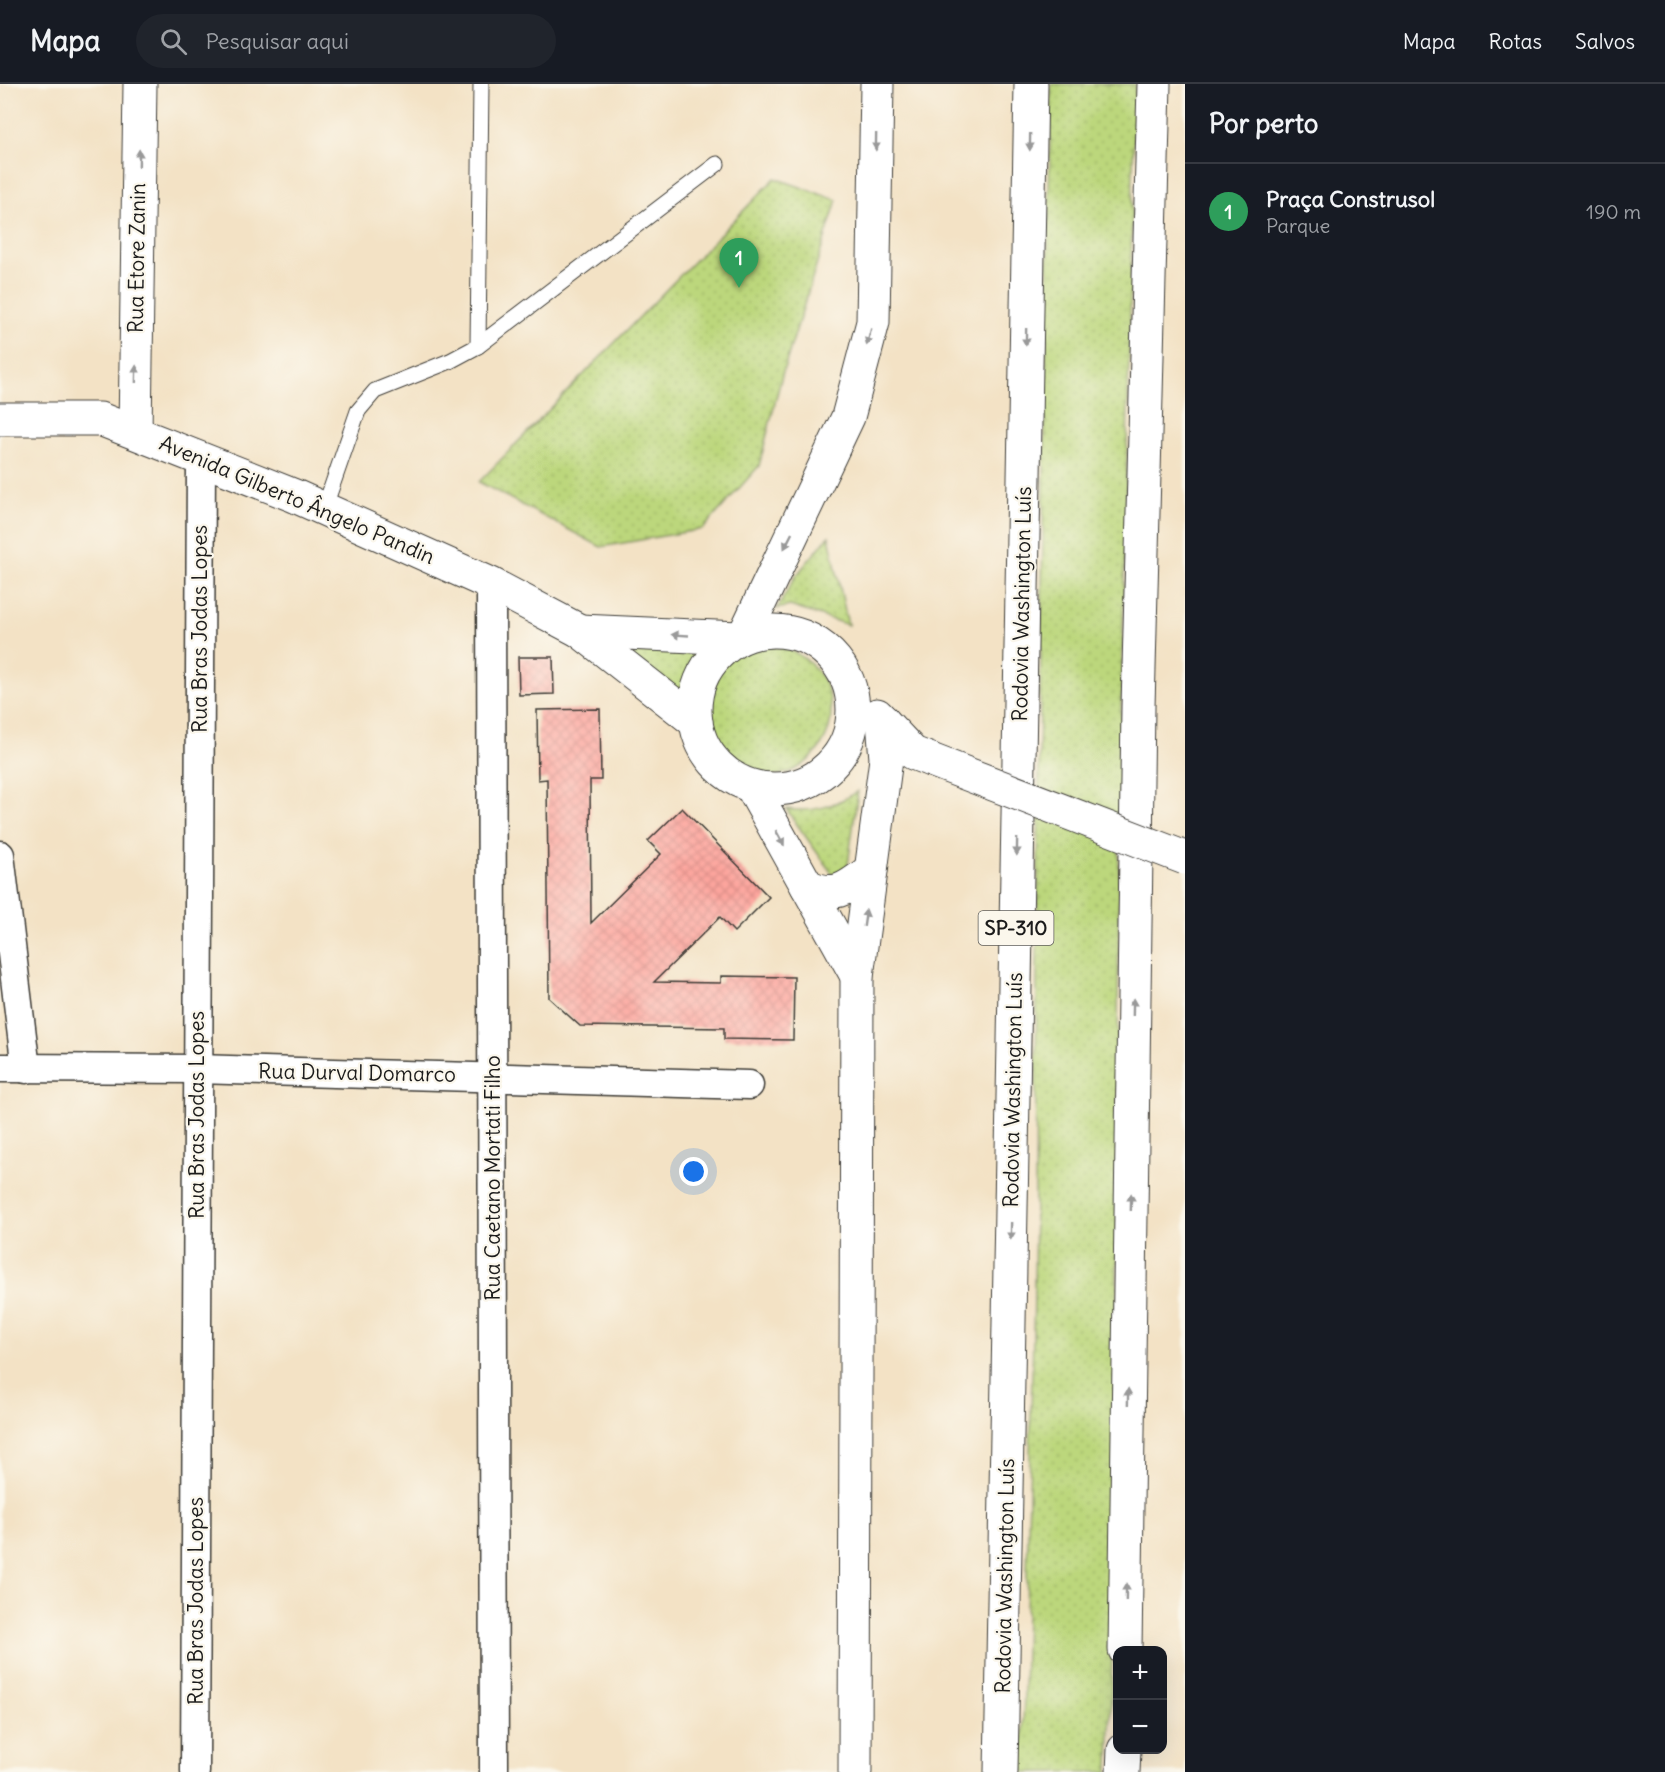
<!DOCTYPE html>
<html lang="pt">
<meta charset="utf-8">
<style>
:root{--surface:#171b24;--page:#20242c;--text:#f1f3f6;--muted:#9ea1a6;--line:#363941;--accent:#d690ce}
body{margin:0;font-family:Delius,sans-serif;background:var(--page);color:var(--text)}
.controls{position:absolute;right:18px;bottom:18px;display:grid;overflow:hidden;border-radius:12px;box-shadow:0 6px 24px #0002}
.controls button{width:54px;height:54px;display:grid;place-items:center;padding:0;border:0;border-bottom:2px solid var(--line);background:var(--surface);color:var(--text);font:30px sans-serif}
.you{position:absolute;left:694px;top:1088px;width:21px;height:21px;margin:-15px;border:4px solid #fff;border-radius:50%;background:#1a73e8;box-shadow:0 0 0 9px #1a73e833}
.badge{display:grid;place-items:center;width:39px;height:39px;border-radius:50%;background:var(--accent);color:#fff;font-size:20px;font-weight:700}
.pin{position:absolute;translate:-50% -50px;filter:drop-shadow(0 2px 3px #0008)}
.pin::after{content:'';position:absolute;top:32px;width:21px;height:18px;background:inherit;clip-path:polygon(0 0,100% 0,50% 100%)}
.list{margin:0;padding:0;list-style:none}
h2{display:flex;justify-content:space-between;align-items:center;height:78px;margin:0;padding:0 24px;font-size:26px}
h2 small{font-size:20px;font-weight:400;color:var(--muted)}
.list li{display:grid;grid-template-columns:39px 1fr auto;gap:18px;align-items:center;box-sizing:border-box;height:96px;padding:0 24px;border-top:2px solid var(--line)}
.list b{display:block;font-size:22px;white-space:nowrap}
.list p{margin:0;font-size:20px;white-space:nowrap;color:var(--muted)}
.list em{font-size:20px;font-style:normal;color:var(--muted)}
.icon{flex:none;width:33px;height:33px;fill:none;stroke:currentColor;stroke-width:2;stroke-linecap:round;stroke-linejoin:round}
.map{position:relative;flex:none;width:1185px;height:1688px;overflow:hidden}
header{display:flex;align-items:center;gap:36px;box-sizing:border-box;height:84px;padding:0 30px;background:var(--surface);border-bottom:2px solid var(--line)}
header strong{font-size:28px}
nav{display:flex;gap:33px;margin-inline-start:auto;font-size:21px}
.search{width:420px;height:54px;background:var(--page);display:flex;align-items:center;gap:15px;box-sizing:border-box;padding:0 21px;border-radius:33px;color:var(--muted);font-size:22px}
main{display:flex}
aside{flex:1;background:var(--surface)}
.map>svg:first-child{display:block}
</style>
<header>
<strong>Mapa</strong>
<div class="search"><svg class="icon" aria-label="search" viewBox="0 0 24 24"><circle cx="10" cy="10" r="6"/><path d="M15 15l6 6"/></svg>Pesquisar aqui</div>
<nav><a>Mapa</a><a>Rotas</a><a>Salvos</a></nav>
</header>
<main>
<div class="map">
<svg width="1185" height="1688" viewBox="0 0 1185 1688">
<defs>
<pattern id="grass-dots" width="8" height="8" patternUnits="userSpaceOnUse" patternTransform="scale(1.5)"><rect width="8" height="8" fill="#bcd77c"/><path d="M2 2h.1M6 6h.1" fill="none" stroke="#a1b86b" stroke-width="1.8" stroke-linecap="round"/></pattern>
<pattern id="building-cross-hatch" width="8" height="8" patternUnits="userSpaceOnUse" patternTransform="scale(1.5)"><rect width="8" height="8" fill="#fda59d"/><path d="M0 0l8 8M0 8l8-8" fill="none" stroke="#d88d87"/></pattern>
</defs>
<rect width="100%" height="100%" fill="#fbf7ec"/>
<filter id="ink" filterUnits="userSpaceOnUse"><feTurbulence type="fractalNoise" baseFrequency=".0167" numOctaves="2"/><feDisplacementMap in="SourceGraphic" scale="12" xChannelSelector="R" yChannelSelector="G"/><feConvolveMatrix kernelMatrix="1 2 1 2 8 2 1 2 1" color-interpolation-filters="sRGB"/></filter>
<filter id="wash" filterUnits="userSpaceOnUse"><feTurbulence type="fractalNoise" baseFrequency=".008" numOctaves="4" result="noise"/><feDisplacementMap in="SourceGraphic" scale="24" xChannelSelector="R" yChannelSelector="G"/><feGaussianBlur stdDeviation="1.35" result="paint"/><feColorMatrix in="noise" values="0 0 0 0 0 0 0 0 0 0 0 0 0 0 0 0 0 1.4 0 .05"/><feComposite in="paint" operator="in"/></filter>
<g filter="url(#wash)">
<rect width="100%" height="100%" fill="#f3e2c5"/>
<g fill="url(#grass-dots)" stroke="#6c7a4c" stroke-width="1.5">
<polygon points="1051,0 1135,0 1119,723 1116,1416 1109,1688 1022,1688 1034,1211 1039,679"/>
<polygon points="775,94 837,116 782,291 759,382 703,445 601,463 479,398"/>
<polygon points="829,452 848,541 790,522 777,525 795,493"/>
<polygon points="608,556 697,571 679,611"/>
<circle cx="766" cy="627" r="65"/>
<path d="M858,707L847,788L833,791L786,725C815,729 834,722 858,707Z"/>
</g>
<g id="blocks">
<g fill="url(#building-cross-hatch)">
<polygon points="518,573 553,573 554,610 519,611"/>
<polygon points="600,625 601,696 590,696 591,839 661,770 648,757 682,724 769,813 734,848 720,833 654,898 721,899 721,892 794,893 793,956 724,955 724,944 580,942 549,914 547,695 538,696 537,626"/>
</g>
</g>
</g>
<g filter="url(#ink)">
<use href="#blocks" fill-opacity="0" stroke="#3c3a35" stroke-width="1.5"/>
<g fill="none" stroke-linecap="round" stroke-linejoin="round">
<g stroke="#3c3a35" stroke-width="17">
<g id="service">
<polyline points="478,262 717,80"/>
<polyline points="324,425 358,327 375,307 450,277 478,262 481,0"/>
</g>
</g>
<g stroke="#3c3a35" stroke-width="31">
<g id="minor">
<polyline points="491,500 494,1688"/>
<polyline points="0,771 26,985"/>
<polyline points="0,984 197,985 749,1001"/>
<polyline points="195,1688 201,375"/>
</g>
</g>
<g stroke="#3c3a35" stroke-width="35">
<g id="tertiary">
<polyline points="0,335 100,335 295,412 491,500 580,547 696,638"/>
<polyline points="135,348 140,0"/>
<polyline points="580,547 739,554"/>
</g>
</g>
<g stroke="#3c3a35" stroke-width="35">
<g id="secondary">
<circle cx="774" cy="626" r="79"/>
<polyline points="744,552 848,333 873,238 877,0"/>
<polyline points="877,631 913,669 931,676"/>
<polyline points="752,703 857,892"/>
<path d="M807,802C837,815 847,804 871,786"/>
<polyline points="855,1688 857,892 886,675 883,637"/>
</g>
</g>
<g stroke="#3c3a35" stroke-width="35">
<g id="motorway">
<polyline points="1125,1566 1138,623 1154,0"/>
<polyline points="1001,1688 1031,0"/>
<polyline points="1123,1688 1124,1666"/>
</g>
</g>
<use href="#service" stroke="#fff" stroke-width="15"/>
<use href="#minor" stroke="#fff" stroke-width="28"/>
<use href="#tertiary" stroke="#fff" stroke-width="33"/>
<use href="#secondary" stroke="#fff" stroke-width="33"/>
<use href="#motorway" stroke="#fff" stroke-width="33"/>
<g stroke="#3c3a35" stroke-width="35" stroke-linecap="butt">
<polyline id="secondary-bridge" points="931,676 1185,774"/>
</g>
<use href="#secondary-bridge" stroke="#fff" stroke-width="33"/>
</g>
<defs><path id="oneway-solid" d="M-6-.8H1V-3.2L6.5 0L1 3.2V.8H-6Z" transform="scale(1.5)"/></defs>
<g fill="#999">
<use href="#oneway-solid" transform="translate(876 58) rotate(91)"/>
<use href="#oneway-solid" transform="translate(1030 58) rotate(91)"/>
<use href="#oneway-solid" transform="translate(139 74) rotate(-89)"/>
<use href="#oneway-solid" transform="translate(869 253) rotate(105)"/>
<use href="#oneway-solid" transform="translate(1026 253) rotate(91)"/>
<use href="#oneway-solid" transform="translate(136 290) rotate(-89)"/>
<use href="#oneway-solid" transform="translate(788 457) rotate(117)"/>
<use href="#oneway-solid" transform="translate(680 551) rotate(-177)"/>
<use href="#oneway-solid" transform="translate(780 754) rotate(61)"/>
<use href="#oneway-solid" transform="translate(1017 763) rotate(91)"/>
<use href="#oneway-solid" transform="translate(865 834) rotate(-82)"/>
<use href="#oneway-solid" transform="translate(1133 923) rotate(-89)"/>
<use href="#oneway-solid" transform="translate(1131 1118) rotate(-89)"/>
<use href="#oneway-solid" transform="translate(1011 1147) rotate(91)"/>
<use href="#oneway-solid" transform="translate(1128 1313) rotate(-89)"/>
<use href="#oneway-solid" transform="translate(1126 1508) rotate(-89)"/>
</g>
</g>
<g text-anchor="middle" stroke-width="4.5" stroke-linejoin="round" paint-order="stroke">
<rect fill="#fbf7ec" stroke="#5f5e5a" stroke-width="1.5" x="978.5" y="827" width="75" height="34" rx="4.5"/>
<g font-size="20" font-weight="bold" fill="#1c1c1c">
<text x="1016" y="851">SP-310</text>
</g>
<g font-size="21" fill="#1c1c1c" stroke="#fbf7ec">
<text transform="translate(137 174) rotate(-89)" y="7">Rua Etore Zanin</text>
<text transform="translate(297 416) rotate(23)" y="7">Avenida Gilberto Ângelo Pandin</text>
<text transform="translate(1022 520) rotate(-89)" y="7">Rodovia Washington Luís</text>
<text transform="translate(200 545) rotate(-90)" y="7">Rua Bras Jodas Lopes</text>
<text transform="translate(357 989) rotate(1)" y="7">Rua Durval Domarco</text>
<text transform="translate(1013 1006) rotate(-89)" y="7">Rodovia Washington Luís</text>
<text transform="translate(197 1031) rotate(-90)" y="7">Rua Bras Jodas Lopes</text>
<text transform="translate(493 1094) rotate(-90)" y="7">Rua Caetano Mortati Filho</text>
<text transform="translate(1005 1492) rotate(-89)" y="7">Rodovia Washington Luís</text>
<text transform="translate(196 1517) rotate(-90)" y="7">Rua Bras Jodas Lopes</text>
</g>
</g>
</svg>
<div class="controls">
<button>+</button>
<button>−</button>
</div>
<div class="you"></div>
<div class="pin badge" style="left:739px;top:204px;background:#2e9e5b">1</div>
</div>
<aside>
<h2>Por perto<small></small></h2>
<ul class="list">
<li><span class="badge" style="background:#2e9e5b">1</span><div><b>Praça Construsol</b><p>Parque</p></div><em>190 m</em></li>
</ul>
</aside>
</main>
